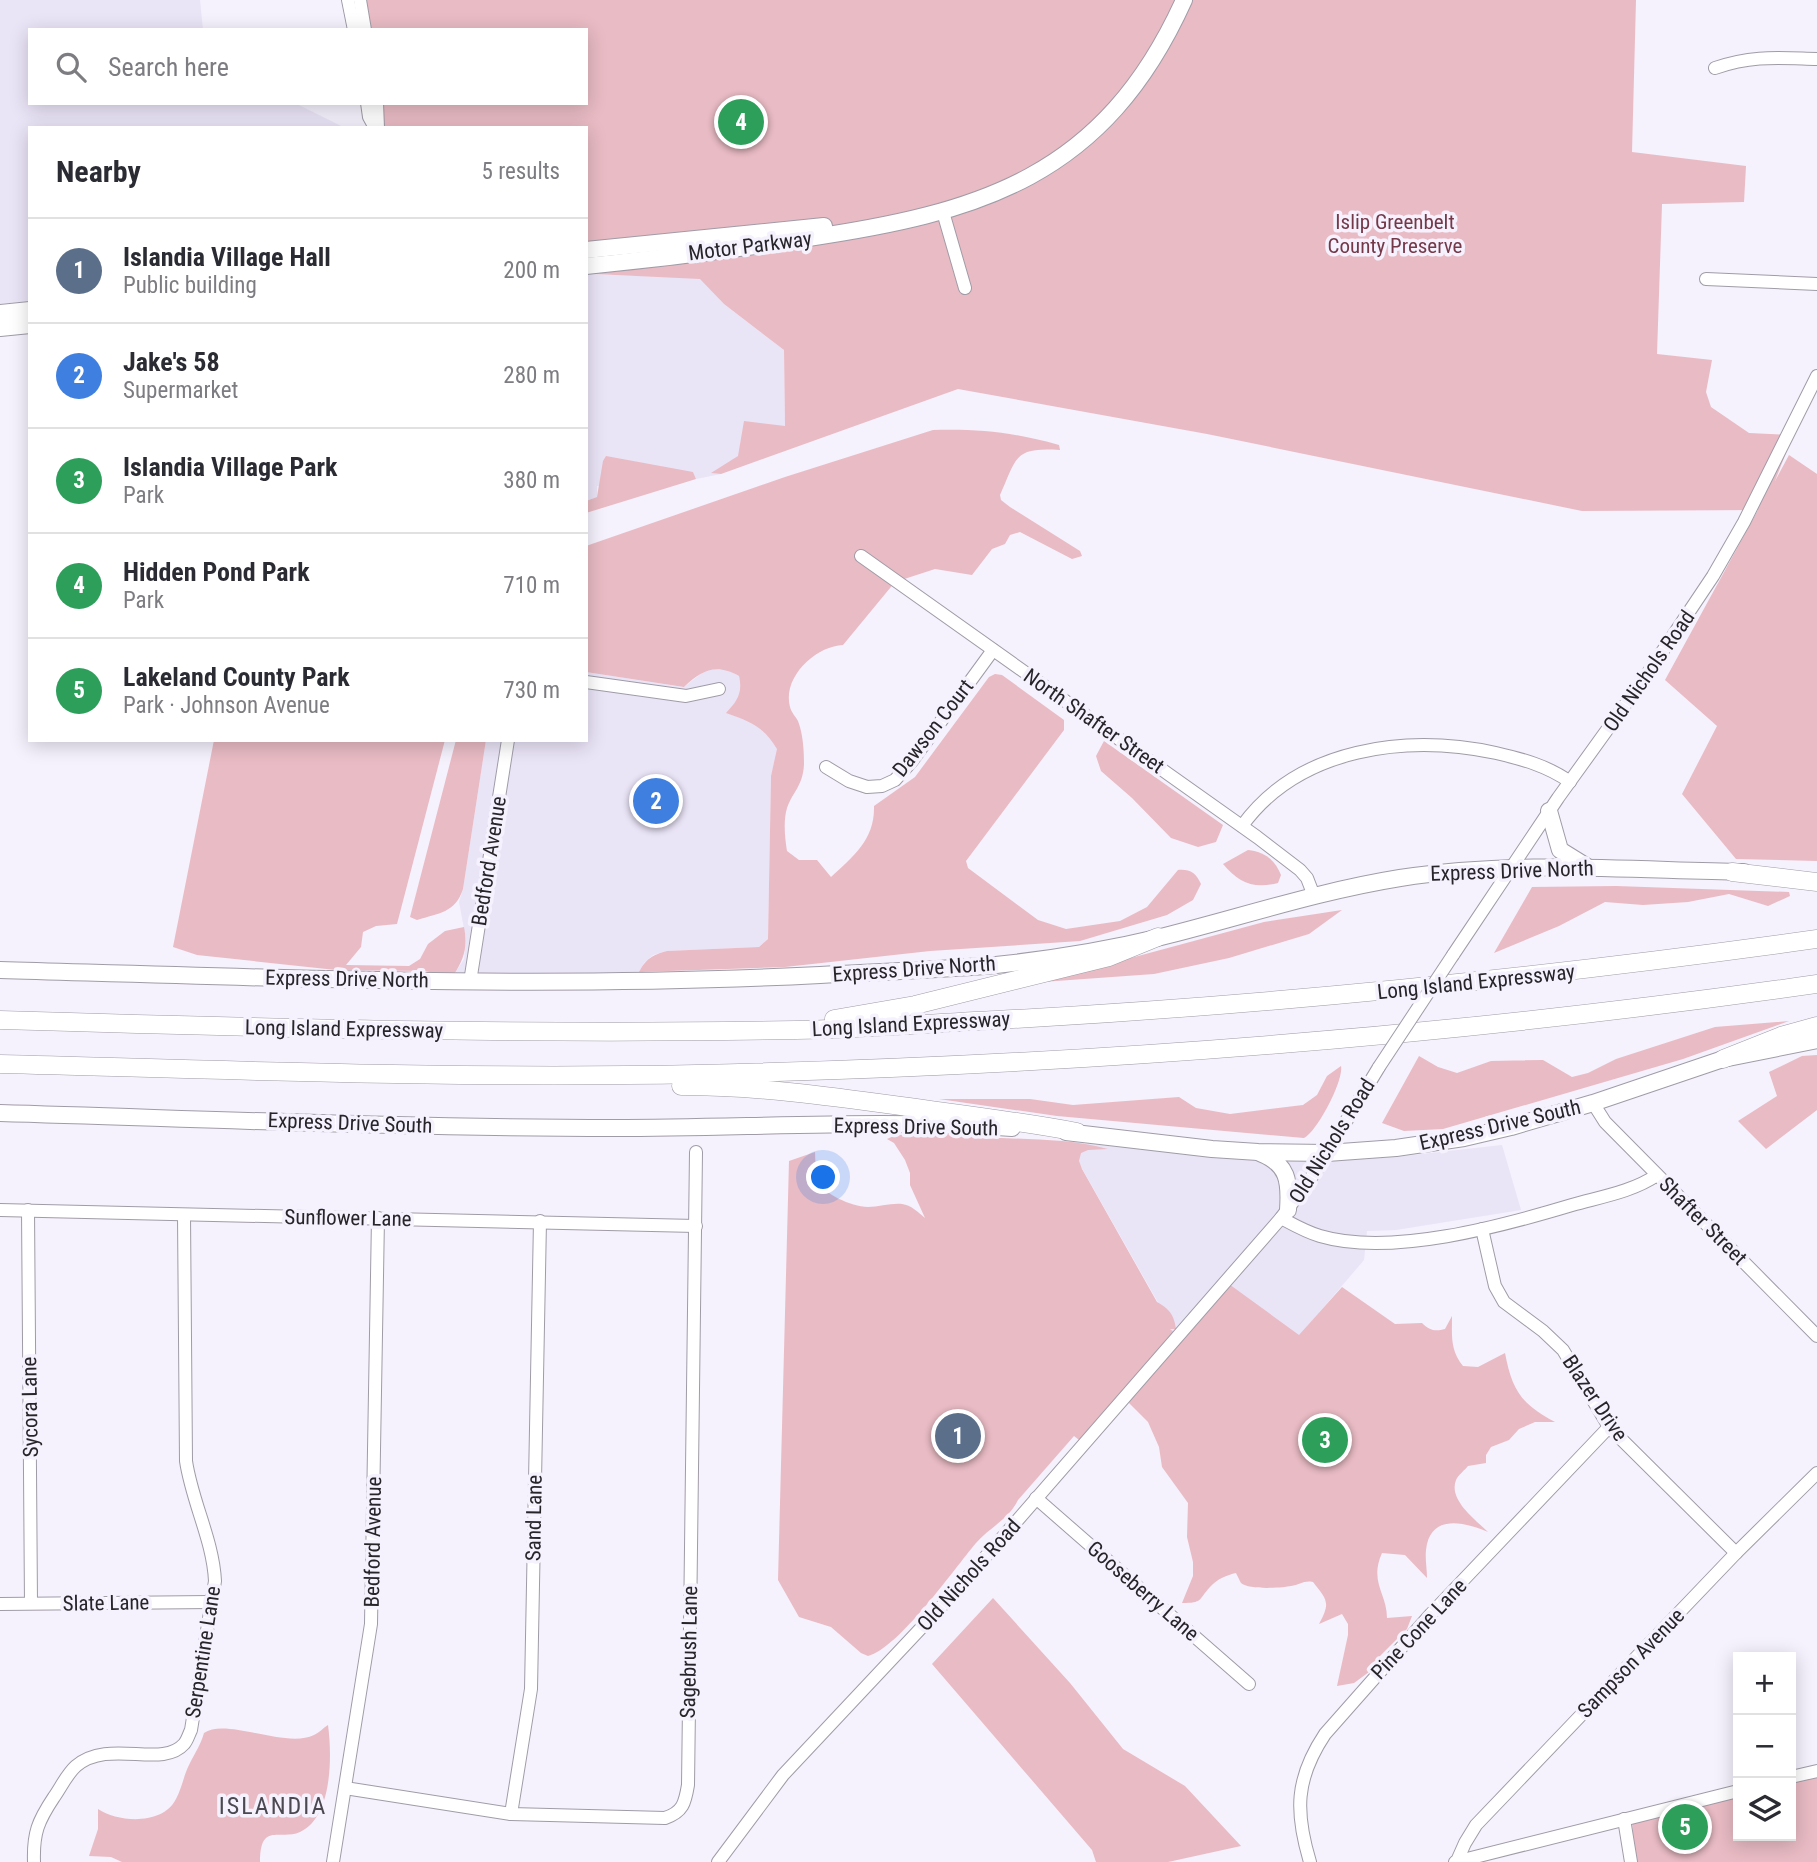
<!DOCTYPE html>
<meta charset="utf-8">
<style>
:root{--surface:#fff;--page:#f2f2f3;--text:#2b2b33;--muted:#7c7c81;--line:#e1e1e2;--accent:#d93025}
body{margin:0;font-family:"Roboto Condensed",sans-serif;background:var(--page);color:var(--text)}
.controls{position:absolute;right:21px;bottom:21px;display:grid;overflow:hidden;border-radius:0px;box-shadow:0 4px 18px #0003}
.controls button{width:63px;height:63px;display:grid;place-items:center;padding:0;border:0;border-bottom:2px solid var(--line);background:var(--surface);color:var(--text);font:35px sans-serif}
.you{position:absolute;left:824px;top:1178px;width:24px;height:24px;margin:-18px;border:5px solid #fff;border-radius:50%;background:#1a73e8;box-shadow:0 0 0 10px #1a73e833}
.badge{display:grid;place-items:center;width:46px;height:46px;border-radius:50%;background:var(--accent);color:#fff;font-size:23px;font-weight:700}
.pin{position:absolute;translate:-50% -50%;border:4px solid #fff;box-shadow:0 2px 7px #0006}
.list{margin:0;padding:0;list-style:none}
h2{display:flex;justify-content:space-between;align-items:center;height:91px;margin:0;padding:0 28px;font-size:30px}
h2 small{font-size:23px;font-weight:400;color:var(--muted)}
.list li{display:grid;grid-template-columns:46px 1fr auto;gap:21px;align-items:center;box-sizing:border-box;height:105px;padding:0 28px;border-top:2px solid var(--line)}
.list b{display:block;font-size:26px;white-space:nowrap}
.list p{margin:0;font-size:23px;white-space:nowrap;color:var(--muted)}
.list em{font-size:23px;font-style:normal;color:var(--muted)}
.icon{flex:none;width:38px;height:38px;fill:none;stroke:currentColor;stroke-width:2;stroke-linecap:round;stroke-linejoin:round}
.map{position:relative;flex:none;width:1817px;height:1862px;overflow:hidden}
.search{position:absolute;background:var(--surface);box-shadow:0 4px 18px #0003;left:28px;top:28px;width:560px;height:77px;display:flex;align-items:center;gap:18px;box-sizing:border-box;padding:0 24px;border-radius:0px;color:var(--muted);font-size:26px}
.panel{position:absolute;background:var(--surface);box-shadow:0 4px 18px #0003;left:28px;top:126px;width:560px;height:616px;border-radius:0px}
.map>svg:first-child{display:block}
</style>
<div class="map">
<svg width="1817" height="1862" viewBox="0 0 1817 1862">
<rect width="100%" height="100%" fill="#f5f1fd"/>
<g fill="#eae4f7">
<polygon points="0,0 200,0 203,30 30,30 30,103 295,103 345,128 30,128 30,301 0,304"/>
<polygon points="586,274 700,278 724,304 784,350 785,426 713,473 721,474 696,479 693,472 597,486 597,497 586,501"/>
<polygon points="714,669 728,670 739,676 742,686 740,696 727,713 749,721 765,730 778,749 771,776 768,939 759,947 667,951 653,955 644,963 639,972 453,976 464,959 466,939 459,902 463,889 486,740 586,740 586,672 684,687 703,672"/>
<polygon points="1067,1142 1253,1158 1395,1157 1502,1145 1521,1210 1396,1230 1367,1231 1364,1260 1300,1335 1175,1334 1137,1302 1160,1306"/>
</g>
<g fill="#e9bbc4">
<polygon points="360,0 1636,0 1632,152 1746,166 1744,202 1662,204 1657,354 1712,360 1706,392 1711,407 1749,433 1793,435 1775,481 1789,455 1817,474 1817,861 1736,859 1682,794 1717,726 1665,680 1758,510 1582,511 1207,434 958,389 721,474 711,473 738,456 744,421 785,426 784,350 724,304 700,279 594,274 733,257 878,221 586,250 586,128 379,128 377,103 586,103 586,30 365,30"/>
<path d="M933,430C981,429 1012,432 1059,445L1060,450C1014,447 1017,457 1000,495L1001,500L1010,507L1080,551L1082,556L1072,559L1020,532L1010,535L1005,544L992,549L972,575L935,569L895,582L843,645C816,646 782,677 790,707C791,712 796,717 798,721C803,734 804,750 804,764C803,786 793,791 787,808C783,821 785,839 787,851L799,860H817L831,877C854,856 875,839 874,806L915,777L989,677L995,674L1002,675L1064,720V730L966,861L968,868L1038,920L1066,929L1120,921L1147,907L1178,870C1190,869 1196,873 1201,884L1193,900L1167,915L1080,941L930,951L785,967L639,972C646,959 652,955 667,951L759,947L768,939L771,776L777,749C763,726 751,722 726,713C737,701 743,693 739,676C716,663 702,670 684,687L586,672V546L785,477Z"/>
<polygon points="606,456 693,472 696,479 586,513 586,501 597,497 603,461"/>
<path d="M214,740H445L397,924L376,926L363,932L361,947L346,965L409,966L420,959L428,944L445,931L464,927C468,947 464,959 453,976L424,971L336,970L197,955L173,947Z"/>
<path d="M456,740H486L463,889C455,913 439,913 417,920L410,917Z"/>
<polygon points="1104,741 1223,825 1216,842 1198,847 1171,838 1132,798 1101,771 1096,756"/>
<path d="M1248,850C1265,852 1275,860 1281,875L1278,883C1253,889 1239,883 1223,864Z"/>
<polygon points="1616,886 1789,892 1790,896 1768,906 1729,894 1688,902 1643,905 1605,902 1559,926 1494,953 1532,887"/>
<polygon points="1342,910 1309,934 1229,958 1154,974 1042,982 1264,922"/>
<polygon points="1789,1021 1683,1059 1443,1129 1404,1131 1382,1123 1419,1056 1438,1067 1457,1073 1491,1061 1543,1060 1572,1077 1588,1073 1616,1059 1715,1027"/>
<polygon points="1817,1055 1817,1110 1766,1149 1738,1121 1777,1096 1769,1072 1802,1056"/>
<path d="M1341,1066C1344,1080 1317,1132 1304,1138L1057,1116L939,1099H1030L1073,1105L1179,1097L1196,1108L1230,1114L1303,1105L1317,1095L1327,1076Z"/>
<path d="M949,1133C1002,1142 1056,1135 1108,1149L1088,1150L1081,1153L1079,1161L1082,1169L1157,1302C1169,1309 1174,1314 1176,1329H1170L1175,1333L1222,1279L1299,1335L1342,1287L1395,1324L1422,1323C1429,1330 1435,1332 1445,1329L1452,1316C1452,1336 1450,1350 1463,1366L1478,1367L1505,1353C1512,1390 1521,1404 1555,1422H1535L1519,1429L1509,1440L1491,1447L1486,1455V1463L1468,1466C1465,1470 1458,1475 1456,1480C1448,1500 1476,1520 1488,1532C1465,1522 1430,1513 1426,1550C1425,1559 1427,1569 1427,1578L1405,1555L1382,1553C1369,1582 1387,1593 1387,1618L1412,1616L1407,1629L1374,1662L1369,1672L1354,1683L1337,1686L1348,1635V1624L1342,1614L1319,1624C1331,1602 1327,1600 1313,1582C1304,1580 1299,1585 1291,1586C1281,1588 1249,1590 1241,1583C1240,1581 1237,1575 1236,1573C1227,1575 1217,1579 1210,1587C1198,1600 1203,1603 1182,1603L1193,1576V1562L1187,1537L1188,1503L1162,1467L1159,1447L1148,1422L1123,1397L1083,1443L1074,1436L1018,1500C1008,1520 990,1527 976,1543C954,1569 899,1648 868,1656L861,1653L831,1627L799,1617L778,1580L789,1161L815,1152L816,1179C825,1195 850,1206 868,1207C879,1207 891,1203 902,1204C911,1205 918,1212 925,1218L910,1185V1173L905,1160L894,1143L887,1139L896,1135Z"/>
<polygon points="993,1598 1070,1683 1123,1749 1185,1786 1241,1846 1168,1862 1096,1862 1092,1850 932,1664"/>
<path d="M328,1725C332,1754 333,1817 300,1832C280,1841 260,1821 260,1862H122L111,1857L89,1856L98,1829V1809C119,1823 163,1825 176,1799C182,1788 184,1774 190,1763C195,1753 201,1744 204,1733C226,1717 285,1749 314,1735C319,1733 323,1728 328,1725Z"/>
<polygon points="1817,1777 1817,1862 1634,1862 1632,1819 1738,1795 1738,1836 1791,1836 1791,1783"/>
</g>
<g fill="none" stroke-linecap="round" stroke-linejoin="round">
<g stroke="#a09ca7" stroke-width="14">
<g id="minor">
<polyline points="348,0 354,30"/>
<polyline points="360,0 365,30"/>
<path d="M1715,68C1753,55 1778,58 1817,59"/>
<polyline points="367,103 369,117 375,128"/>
<polyline points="377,103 378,128"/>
<polyline points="943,212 965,288"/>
<polyline points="1706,279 1817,284"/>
<polyline points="861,556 1257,837 1300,870 1307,878 1314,896"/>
<polyline points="586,682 686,696 719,689"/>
<polyline points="826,767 849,781 867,787 882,786 895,780 912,761 993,650"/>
<path d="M1242,826C1299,747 1407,734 1496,753C1522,759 1548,766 1570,782"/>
<polyline points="1453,955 1558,798 1648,673 1713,576 1744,522 1817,376"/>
<polyline points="470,982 508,740"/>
<polyline points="1593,1103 1605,1122 1817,1336"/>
<polyline points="0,1210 696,1226"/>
<polyline points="28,1210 31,1603"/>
<path d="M1281,1218C1294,1225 1306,1232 1320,1236C1391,1257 1502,1226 1572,1205C1600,1197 1632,1192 1657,1175"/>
<polyline points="1482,1229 1495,1286 1504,1302 1543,1331 1563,1350 1609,1427 1736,1553"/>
<polyline points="1036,1498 1249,1684"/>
<polyline points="0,1604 212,1602"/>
<polyline points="1791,1777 1817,1771"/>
<path d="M345,1788L511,1814L665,1818C683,1812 685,1803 688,1785L696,1152"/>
<polyline points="511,1814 531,1689 540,1221"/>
<polyline points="1624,1819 1631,1862"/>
<polyline points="1457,1861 1465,1843 1476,1825 1736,1553 1817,1473"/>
<path d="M34,1862C33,1833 38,1821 54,1797C61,1787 67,1774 76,1766C109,1738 162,1769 184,1744C187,1741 189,1734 191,1730L215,1581C213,1540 192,1502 186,1461L184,1215"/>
<polyline points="333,1862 371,1624 378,1218"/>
<polyline points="718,1862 783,1775 954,1593 1281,1218 1316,1171 1379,1067"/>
<path d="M1310,1862C1295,1812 1295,1779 1325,1734L1431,1614L1609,1427"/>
<polyline points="1455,1862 1738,1791"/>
</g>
</g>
<g stroke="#a09ca7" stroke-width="18">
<g id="major">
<polyline points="586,250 824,226"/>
<path d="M586,266C658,259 730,250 802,239C981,213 1104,177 1184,0"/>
<polyline points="0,313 30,310"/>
<polyline points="0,328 30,325"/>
<polyline points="1549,811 1560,850 1589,868"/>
<path d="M0,970C273,978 547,989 820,975C878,972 937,970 996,965C1051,959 1107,950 1161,937C1241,917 1319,891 1400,878C1514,860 1629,870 1744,872"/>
<path d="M0,1113C205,1119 410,1128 615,1128C747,1128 880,1119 1012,1128"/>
<polyline points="1066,1132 1212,1149 1258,1152 1327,1153 1396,1148 1464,1138 1511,1127 1593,1103 1723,1059 1817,1040"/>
<path d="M1260,1153C1288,1164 1290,1181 1288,1210"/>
</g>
</g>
<g stroke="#a09ca7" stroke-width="19">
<g id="highway">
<polyline points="1732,872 1817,882"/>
<polyline points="834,1019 915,1005 1109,957 1158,937"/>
<path d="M0,1020C265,1028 531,1035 796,1030C863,1029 930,1023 997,1020C1272,1005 1545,977 1817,939"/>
<polyline points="1723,1059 1781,1036 1817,1026"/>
<path d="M0,1064C232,1070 464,1079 696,1074C1071,1066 1445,1037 1817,984"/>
<path d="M681,1086C755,1086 828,1096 901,1106C960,1114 1018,1121 1077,1132"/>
</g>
</g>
<use href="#minor" stroke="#fff" stroke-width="12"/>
<use href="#major" stroke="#fff" stroke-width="16"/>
<use href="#highway" stroke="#fff" stroke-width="18"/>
<g stroke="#a09ca7" stroke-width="14" stroke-linecap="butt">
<polyline id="minor-bridge" points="1379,1067 1453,955"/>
</g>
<use href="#minor-bridge" stroke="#fff" stroke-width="12"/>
</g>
<g text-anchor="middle" stroke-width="7" stroke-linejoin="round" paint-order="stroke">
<g font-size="21" fill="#753848" stroke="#f5f1fd">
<text x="1395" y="229">Islip Greenbelt<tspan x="1395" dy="24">County Preserve</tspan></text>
</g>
<g font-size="21" fill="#27252a" stroke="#f5f1fd">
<text transform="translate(750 246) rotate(-7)" y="7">Motor Parkway</text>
<text transform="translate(1649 671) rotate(-55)" y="7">Old Nichols Road</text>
<text transform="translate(1094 721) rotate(35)" y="7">North Shafter Street</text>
<text transform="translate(933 728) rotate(-52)" y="7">Dawson Court</text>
<text transform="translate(489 861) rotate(-81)" y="7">Bedford Avenue</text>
<text transform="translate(1512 871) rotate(-2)" y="7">Express Drive North</text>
<text transform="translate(914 969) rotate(-4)" y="7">Express Drive North</text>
<text transform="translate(347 979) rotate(1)" y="7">Express Drive North</text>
<text transform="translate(1476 982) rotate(-6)" y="7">Long Island Expressway</text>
<text transform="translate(911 1024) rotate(-3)" y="7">Long Island Expressway</text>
<text transform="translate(344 1029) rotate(1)" y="7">Long Island Expressway</text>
<text transform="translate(350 1123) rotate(2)" y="7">Express Drive South</text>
<text transform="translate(1500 1125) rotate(-13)" y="7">Express Drive South</text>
<text transform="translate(916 1127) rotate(1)" y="7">Express Drive South</text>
<text transform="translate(1332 1141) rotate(-58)" y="7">Old Nichols Road</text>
<text transform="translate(348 1218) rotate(1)" y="7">Sunflower Lane</text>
<text transform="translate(1703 1221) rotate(45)" y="7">Shafter Street</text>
<text transform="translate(1595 1398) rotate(56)" y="7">Blazer Drive</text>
<text transform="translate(30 1407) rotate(-91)" y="7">Sycora Lane</text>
<text transform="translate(534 1518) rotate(-89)" y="7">Sand Lane</text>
<text transform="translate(373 1542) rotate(-89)" y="7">Bedford Avenue</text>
<text transform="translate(969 1575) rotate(-48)" y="7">Old Nichols Road</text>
<text transform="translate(1143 1591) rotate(41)" y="7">Gooseberry Lane</text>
<text transform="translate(106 1603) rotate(-1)" y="7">Slate Lane</text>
<text transform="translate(1419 1629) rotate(-47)" y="7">Pine Cone Lane</text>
<text transform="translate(203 1652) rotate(-81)" y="7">Serpentine Lane</text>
<text transform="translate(689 1652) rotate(-89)" y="7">Sagebrush Lane</text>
<text transform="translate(1631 1663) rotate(-46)" y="7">Sampson Avenue</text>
</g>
<g font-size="24" letter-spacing="2" fill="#4b4852" stroke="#f5f1fd">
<text x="273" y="1814">ISLANDIA</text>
</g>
</g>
</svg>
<div class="controls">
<button>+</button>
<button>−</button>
<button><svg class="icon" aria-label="layers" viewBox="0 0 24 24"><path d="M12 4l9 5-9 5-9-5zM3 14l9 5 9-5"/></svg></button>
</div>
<div class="you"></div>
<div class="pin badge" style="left:958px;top:1436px;background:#5c6f8a">1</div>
<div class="pin badge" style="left:656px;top:801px;background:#3f7fe0">2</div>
<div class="pin badge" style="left:1325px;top:1440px;background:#2e9e5b">3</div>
<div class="pin badge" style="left:741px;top:122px;background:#2e9e5b">4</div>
<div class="pin badge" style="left:1685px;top:1827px;background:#2e9e5b">5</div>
<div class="search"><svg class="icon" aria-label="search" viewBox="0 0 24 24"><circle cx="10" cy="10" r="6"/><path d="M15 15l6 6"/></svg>Search here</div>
<section class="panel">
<h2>Nearby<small>5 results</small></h2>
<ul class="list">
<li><span class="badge" style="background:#5c6f8a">1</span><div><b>Islandia Village Hall</b><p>Public building</p></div><em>200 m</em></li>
<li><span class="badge" style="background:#3f7fe0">2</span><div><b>Jake's 58</b><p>Supermarket</p></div><em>280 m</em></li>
<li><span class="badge" style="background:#2e9e5b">3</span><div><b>Islandia Village Park</b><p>Park</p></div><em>380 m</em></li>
<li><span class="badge" style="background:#2e9e5b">4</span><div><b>Hidden Pond Park</b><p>Park</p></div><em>710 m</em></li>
<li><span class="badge" style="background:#2e9e5b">5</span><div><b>Lakeland County Park</b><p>Park · Johnson Avenue</p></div><em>730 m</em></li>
</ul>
</section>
</div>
